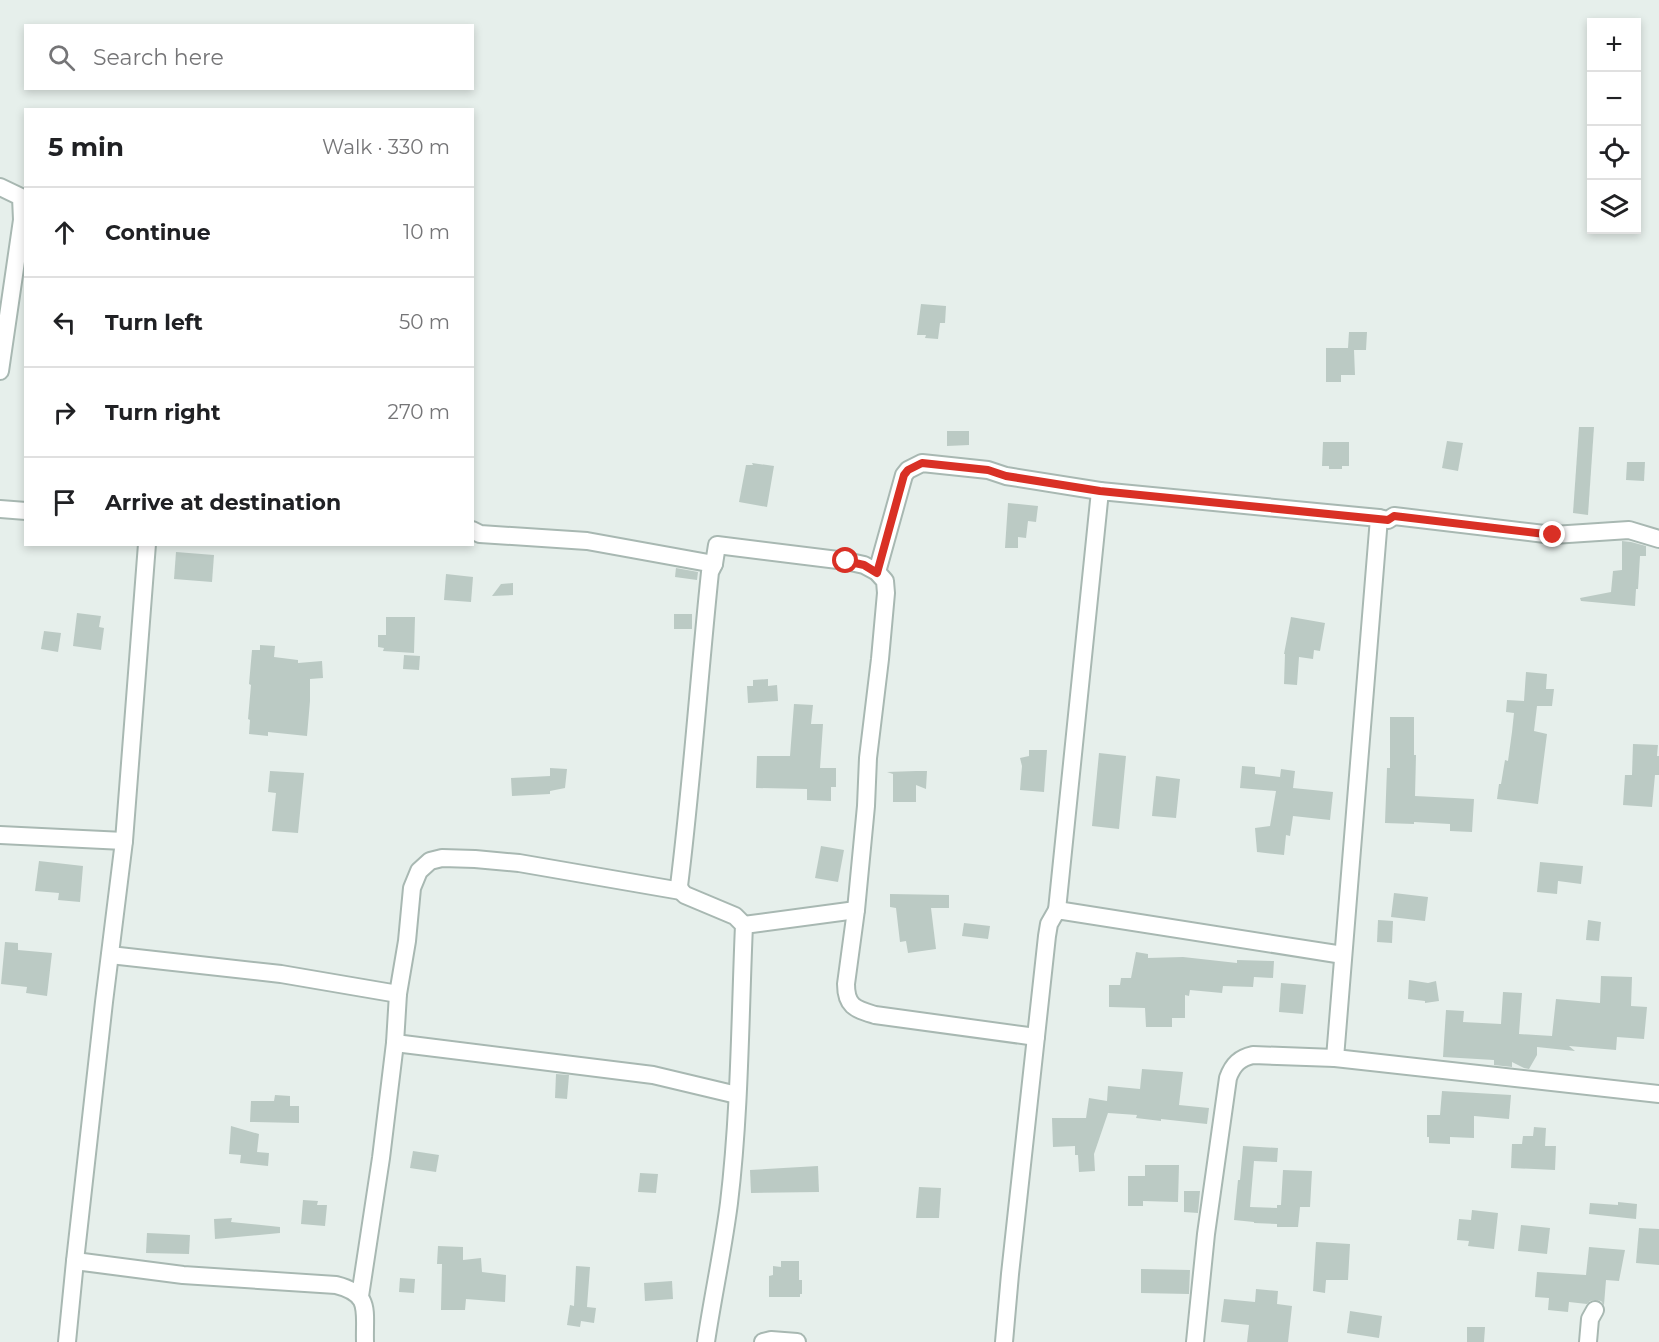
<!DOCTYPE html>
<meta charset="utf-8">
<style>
:root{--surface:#fff;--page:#f6f6f6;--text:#202124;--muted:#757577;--line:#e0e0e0}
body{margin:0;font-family:Montserrat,sans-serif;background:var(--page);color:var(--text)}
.controls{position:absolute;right:18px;top:18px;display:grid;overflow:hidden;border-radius:0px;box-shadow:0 3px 9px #0003}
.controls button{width:54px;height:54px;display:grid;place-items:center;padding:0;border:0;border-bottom:2px solid var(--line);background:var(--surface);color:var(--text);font:30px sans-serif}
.stop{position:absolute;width:18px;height:18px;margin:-14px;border:4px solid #d93025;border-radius:50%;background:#fff}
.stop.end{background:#d93025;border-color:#fff;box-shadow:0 2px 6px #0008}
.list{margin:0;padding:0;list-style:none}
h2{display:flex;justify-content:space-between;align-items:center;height:78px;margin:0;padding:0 24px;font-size:26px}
h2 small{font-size:20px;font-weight:400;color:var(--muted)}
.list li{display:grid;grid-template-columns:39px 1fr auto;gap:18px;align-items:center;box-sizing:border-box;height:90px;padding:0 24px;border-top:2px solid var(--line)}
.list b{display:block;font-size:22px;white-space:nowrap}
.list em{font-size:20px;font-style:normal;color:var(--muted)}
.icon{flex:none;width:33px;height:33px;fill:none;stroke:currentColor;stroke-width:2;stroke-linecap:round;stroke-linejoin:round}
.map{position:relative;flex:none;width:1659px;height:1342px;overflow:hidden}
.search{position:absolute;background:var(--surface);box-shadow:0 3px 9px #0003;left:24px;top:24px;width:450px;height:66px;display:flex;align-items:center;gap:15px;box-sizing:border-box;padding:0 21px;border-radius:0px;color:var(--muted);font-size:22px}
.panel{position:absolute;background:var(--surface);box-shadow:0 3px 9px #0003;left:24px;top:108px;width:450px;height:438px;border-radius:0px}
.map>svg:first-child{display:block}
</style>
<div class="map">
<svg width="1659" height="1342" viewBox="0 0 1659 1342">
<rect width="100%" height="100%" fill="#e6efeb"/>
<g fill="#bbcac4">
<polygon points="921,304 946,306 945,323 940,323 938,339 925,338 926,335 917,335"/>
<polygon points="1349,332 1367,332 1366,350 1354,350 1355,375 1341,375 1341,382 1326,382 1326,348 1348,348"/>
<polygon points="1579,427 1594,427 1588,515 1573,513"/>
<polygon points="947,431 969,431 969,445 947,446"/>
<polygon points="1447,441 1463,443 1458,471 1442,468"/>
<polygon points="1323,442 1349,442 1349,466 1342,466 1342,469 1329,469 1329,466 1322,466"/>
<polygon points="1627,462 1645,462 1644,481 1626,480"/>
<polygon points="752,463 774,466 767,507 739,502 746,465 753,465"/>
<polygon points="1008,503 1038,506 1036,522 1028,521 1026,538 1018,537 1018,548 1005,548"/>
<polygon points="1622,541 1631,542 1646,546 1646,556 1640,556 1638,589 1636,589 1635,606 1581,601 1580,598 1611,592 1613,571 1622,570"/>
<polygon points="176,552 214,555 212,582 174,579"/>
<polygon points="676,568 698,572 697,580 675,577"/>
<polygon points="446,574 473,577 471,602 444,600"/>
<polygon points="513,583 513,595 492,596 501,584"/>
<polygon points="77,613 101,616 99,627 104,628 101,650 73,646"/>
<rect x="674" y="614" width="18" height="15"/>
<polygon points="386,617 415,617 414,653 383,651 384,648 378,647 378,635 386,635"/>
<polygon points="1291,617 1325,623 1320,651 1314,650 1313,659 1299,657 1297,685 1284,684 1285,654 1284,654"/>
<polygon points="44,631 61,633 58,652 41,649"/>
<polygon points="260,645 275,646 274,657 298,660 298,663 322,661 323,678 310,679 310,701 307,736 268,732 268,736 249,734 250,720 248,719 251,685 249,684 252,650 260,650"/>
<polygon points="404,655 420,656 419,670 403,669"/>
<polygon points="1526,672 1547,674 1546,689 1554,689 1552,706 1537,706 1534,731 1547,734 1538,804 1497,799 1499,784 1501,784 1505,760 1508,761 1512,732 1514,713 1506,712 1507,700 1524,701"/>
<polygon points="768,679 768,686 777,685 778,701 748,703 747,686 753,686 753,680"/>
<polygon points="794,704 813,705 811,724 823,724 820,768 836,768 836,787 831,787 831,801 807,800 807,789 756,788 757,756 790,756"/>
<polygon points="1390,717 1414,717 1414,755 1416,755 1415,796 1474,799 1472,832 1450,831 1450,824 1414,822 1414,824 1385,823 1387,768 1390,768"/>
<polygon points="1633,744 1658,745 1657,756 1659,756 1659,775 1655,775 1652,807 1623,805 1625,775 1632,775"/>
<polygon points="1029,750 1047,750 1044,792 1020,790 1022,766 1020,758 1029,756"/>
<polygon points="1099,753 1126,756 1119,829 1092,826"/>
<polygon points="1242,766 1255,767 1255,774 1280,777 1281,769 1295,771 1293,788 1333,792 1330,820 1293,816 1290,836 1286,835 1284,855 1257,852 1255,828 1270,826 1276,791 1240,788"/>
<polygon points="550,768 567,769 565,788 550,791 550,794 512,796 511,778 550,776"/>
<polygon points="270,771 304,773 298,833 272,831 276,793 268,792"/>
<polygon points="916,771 927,771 926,789 916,785 916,802 893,802 893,774 887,772"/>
<polygon points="1156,776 1180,779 1176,818 1152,816"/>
<polygon points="821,846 844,850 838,882 815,878"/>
<polygon points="39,861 83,866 80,902 58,900 59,893 35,891"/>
<polygon points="1540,862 1583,866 1581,884 1558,881 1557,894 1537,892"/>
<polygon points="1394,893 1428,897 1425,921 1391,917"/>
<polygon points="890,894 949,895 949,908 931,908 936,949 908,953 906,941 900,942 896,908 890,907"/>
<polygon points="1378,920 1393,921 1392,943 1377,942"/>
<polygon points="1588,920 1601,922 1599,941 1586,940"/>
<polygon points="964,923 990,926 988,939 962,936"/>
<polygon points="5,942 18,943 18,950 52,953 47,996 26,993 27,987 1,984"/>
<polygon points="1136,952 1148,954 1148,958 1183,957 1237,963 1237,960 1274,961 1273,978 1254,977 1253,987 1223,986 1222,993 1190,990 1189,996 1185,995 1185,1018 1172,1018 1172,1027 1146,1027 1145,1008 1109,1007 1109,985 1120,985 1121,978 1131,978"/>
<polygon points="1601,976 1632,977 1631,1006 1647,1007 1644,1039 1617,1037 1616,1050 1569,1046 1575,1051 1537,1047 1537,1055 1529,1069 1524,1068 1512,1062 1512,1067 1494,1065 1494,1060 1443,1057 1446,1010 1464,1011 1463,1022 1501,1024 1503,992 1522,993 1519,1034 1552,1036 1556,999 1600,1003"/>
<polygon points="1409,980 1428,983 1436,981 1439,1001 1425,1003 1425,1001 1408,999"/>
<polygon points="1281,983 1306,985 1303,1014 1279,1012"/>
<polygon points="1142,1069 1183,1072 1179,1105 1209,1108 1207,1124 1161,1119 1161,1121 1136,1118 1137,1115 1108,1113 1094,1154 1095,1171 1079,1172 1078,1155 1075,1155 1075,1146 1053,1147 1052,1118 1086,1118 1089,1098 1107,1101 1108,1086 1140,1089"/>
<polygon points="556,1074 569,1075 567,1099 555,1098"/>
<polygon points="1442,1091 1511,1095 1509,1119 1474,1116 1474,1138 1450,1137 1450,1144 1429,1143 1429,1137 1427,1137 1427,1115 1440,1115"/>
<polygon points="275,1095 290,1096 290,1106 299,1106 299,1123 250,1122 251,1101 274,1101"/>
<polygon points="231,1126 259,1134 257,1152 269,1153 268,1166 240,1163 241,1155 229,1154"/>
<polygon points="1534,1127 1546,1128 1545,1146 1556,1146 1555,1170 1511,1168 1512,1144 1522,1144 1523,1136 1533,1136"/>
<polygon points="1243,1146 1278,1148 1277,1162 1254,1161 1250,1207 1277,1208 1277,1205 1281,1205 1283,1170 1312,1171 1310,1207 1300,1207 1298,1227 1277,1227 1277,1224 1254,1223 1254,1222 1234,1220 1238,1180 1240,1180"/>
<polygon points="413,1151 439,1155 436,1172 410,1168"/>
<polygon points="1145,1165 1179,1165 1178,1202 1143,1201 1143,1206 1128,1206 1128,1176 1145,1176"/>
<polygon points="818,1166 819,1192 751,1193 750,1170"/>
<polygon points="640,1173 658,1174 656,1193 638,1192"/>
<polygon points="919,1187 941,1188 939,1218 916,1218"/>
<polygon points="1184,1191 1200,1191 1198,1213 1184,1212"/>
<polygon points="303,1200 318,1201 317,1205 327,1205 325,1226 301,1224"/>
<polygon points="1618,1202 1637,1204 1636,1219 1589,1214 1590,1203 1618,1205"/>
<polygon points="1472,1210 1498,1213 1494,1249 1468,1246 1469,1241 1457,1240 1459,1219 1471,1220"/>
<polygon points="232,1218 231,1222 280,1227 280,1233 215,1239 214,1219"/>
<polygon points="1521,1225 1550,1228 1547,1254 1518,1251"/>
<polygon points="1639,1228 1659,1229 1659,1265 1636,1263"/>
<polygon points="147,1233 190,1235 189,1254 146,1253"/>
<polygon points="1316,1242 1350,1244 1348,1280 1326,1280 1325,1293 1313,1291"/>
<polygon points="438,1246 463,1247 463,1260 481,1258 482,1272 506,1275 505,1302 466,1299 465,1310 441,1310 442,1264 437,1264"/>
<polygon points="1589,1247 1625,1250 1619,1281 1606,1280 1604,1305 1601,1301 1595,1300 1590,1301 1587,1304 1569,1302 1568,1312 1548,1310 1549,1298 1535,1297 1537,1272 1586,1275"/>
<polygon points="781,1261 799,1261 799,1280 802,1280 802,1294 800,1294 800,1297 769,1297 769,1276 773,1275 773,1266 781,1267"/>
<polygon points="576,1266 590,1267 587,1307 596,1308 594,1323 581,1321 580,1327 567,1325 570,1305 574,1306"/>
<polygon points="1141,1269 1190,1270 1189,1294 1141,1293"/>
<polygon points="400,1278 415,1279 414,1293 399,1292"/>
<polygon points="672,1281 673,1299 645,1301 644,1283"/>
<polygon points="1256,1289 1278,1291 1277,1304 1292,1306 1288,1342 1247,1342 1249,1325 1221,1322 1224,1299 1255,1302"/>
<polygon points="1350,1311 1382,1316 1379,1338 1347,1333"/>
<polygon points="1467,1327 1485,1327 1484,1342 1467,1342"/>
</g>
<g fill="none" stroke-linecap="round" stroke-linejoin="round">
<g stroke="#a8b8b2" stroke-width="20">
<g id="minor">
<polyline points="0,187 21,197 22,220 0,371"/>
<polyline points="0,509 26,511"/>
<polyline points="472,530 480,534 587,541 714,564"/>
<polyline points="877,572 904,475 908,470 922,463 988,470 1006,476 1100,491"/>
<polyline points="0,835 124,841"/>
<polyline points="1057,910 1100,491 1379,518"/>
<polyline points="744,925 856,910"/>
<polyline points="110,955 281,974 398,994"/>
<polyline points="395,1043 653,1075 737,1095"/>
<polyline points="1335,1058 1379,518 1388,520 1394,516 1553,535 1629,530 1659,539"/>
<path d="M75,1261L183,1275L336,1285C372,1294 364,1311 365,1342"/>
<polyline points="360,1296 381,1158 395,1043 398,994 407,941 412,888 419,871 430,861 442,858 475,859 519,863 681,891"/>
<polyline points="67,1342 75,1261 104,1002 124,841 147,544"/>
<path d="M706,1342C713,1295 723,1250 729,1203C740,1111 740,1017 744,925L735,916L685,895L681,891L679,886C692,782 699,677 710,572L714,564L717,545L846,561L864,565L877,572L885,581L886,593L880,659L868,758L866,806L856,910L846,984C846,1007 856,1009 875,1015L1036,1037"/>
<polyline points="763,1342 771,1340 797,1342"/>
<polyline points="1004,1342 1010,1274 1047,936 1049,924 1057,910 1343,955"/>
<path d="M1195,1342L1206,1234L1228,1078C1233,1064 1240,1058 1253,1055L1335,1058L1659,1094"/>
<polyline points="1588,1342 1590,1319 1595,1310"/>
</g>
</g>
<use href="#minor" stroke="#fff" stroke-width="16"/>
</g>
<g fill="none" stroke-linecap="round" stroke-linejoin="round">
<polyline stroke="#d93025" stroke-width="8" points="846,561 864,565 877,573 904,475 908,470 922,463 988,470 1006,476 1100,491 1388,520 1394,516 1553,535"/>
</g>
</svg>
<div class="controls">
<button>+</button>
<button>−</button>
<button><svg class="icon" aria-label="locate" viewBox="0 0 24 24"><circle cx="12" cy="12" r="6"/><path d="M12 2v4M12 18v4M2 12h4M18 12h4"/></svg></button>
<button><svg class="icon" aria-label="layers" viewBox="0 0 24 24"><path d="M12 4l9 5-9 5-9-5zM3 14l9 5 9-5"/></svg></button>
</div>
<div class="stop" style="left:846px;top:561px"></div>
<div class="stop end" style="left:1553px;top:535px"></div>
<div class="search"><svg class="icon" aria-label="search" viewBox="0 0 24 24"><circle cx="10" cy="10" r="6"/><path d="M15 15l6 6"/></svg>Search here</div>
<section class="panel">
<h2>5 min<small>Walk · 330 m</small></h2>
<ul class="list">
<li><svg class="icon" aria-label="ahead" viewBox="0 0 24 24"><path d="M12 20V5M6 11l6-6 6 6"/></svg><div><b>Continue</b></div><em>10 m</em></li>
<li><svg class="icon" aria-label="left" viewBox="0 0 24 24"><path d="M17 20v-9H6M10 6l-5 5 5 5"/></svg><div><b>Turn left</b></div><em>50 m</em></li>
<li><svg class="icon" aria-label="right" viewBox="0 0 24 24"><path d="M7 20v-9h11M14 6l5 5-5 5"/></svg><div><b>Turn right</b></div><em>270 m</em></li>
<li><svg class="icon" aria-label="arrive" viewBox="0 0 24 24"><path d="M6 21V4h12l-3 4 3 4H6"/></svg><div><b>Arrive at destination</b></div></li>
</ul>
</section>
</div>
